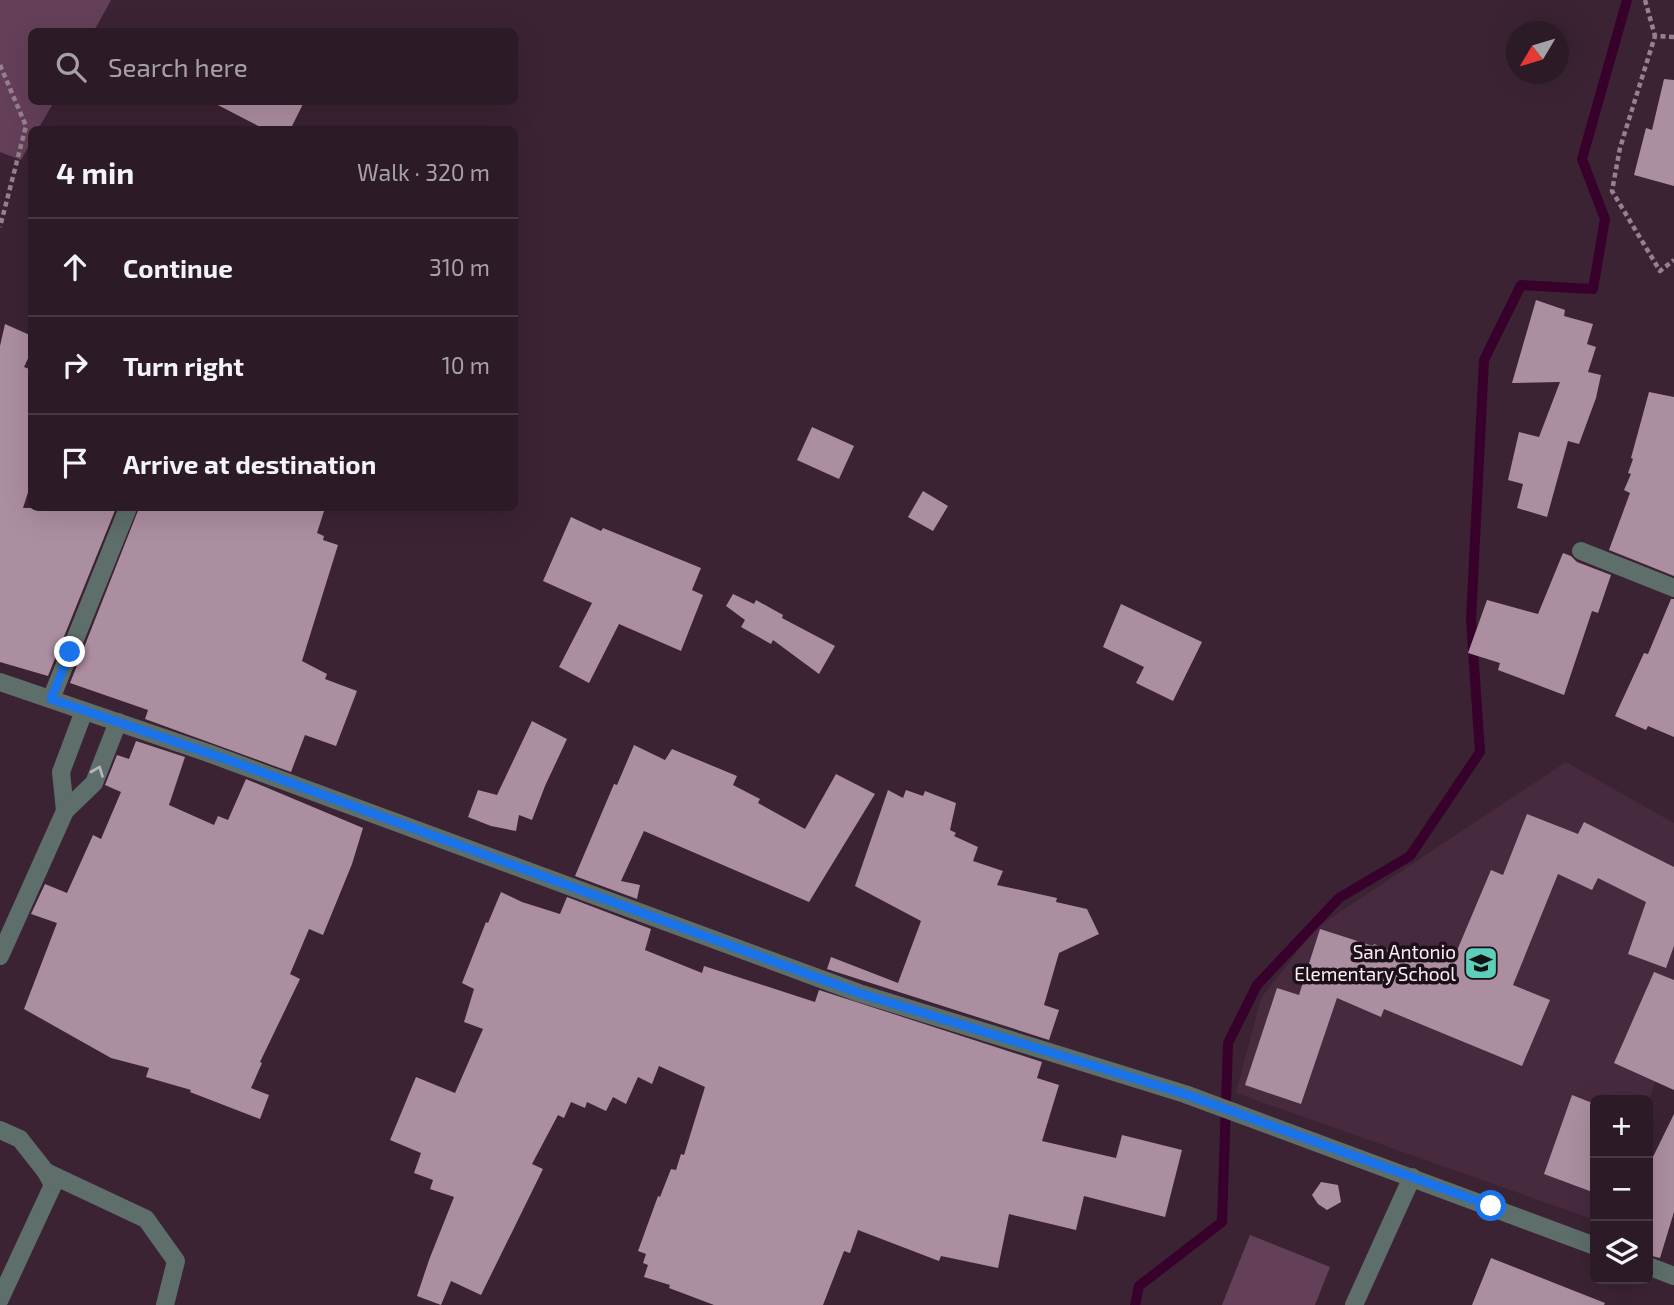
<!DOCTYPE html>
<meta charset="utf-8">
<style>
:root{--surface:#2c1a26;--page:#34232e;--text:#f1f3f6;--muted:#a6a1a7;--line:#483843}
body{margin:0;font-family:"Exo 2",sans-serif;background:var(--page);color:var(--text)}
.controls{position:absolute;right:21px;bottom:21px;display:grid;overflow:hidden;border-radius:10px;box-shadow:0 7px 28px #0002}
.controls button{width:63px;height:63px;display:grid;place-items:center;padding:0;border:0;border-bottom:2px solid var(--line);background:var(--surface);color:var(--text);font:35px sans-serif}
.compass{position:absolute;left:1506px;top:21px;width:63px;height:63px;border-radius:50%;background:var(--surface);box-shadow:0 7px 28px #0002;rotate:232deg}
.stop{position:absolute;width:21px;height:21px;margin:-16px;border:5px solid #1a73e8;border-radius:50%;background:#fff}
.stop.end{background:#1a73e8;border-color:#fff;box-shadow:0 2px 7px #0008}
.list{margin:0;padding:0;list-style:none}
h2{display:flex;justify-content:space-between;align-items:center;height:91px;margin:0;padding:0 28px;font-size:30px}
h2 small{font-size:23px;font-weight:400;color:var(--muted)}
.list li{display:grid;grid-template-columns:46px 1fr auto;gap:21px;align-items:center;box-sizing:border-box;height:98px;padding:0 28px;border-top:2px solid var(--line)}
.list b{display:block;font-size:26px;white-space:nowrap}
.list em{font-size:23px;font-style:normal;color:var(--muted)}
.icon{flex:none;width:38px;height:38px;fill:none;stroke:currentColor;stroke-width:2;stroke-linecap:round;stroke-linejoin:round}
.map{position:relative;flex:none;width:1674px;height:1305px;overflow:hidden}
.search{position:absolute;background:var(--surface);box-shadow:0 7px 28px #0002;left:28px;top:28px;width:490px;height:77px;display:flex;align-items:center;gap:18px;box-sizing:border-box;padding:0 24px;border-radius:10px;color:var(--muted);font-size:26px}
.panel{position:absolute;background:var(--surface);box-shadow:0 7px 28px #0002;left:28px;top:126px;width:490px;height:385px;border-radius:10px}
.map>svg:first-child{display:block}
</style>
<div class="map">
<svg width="1674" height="1305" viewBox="0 0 1674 1305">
<rect width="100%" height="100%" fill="#3b2333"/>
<polygon fill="#482a3e" points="1566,762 1674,823 1674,1030 1648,1103 1648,1100 1595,1100 1595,1220 1236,1093 1261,998 1316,928"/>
<g fill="#644058">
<polygon points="0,0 111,0 94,31 32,32 32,102 54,102 38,129 32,130 31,142 21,160 0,152"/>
<polygon points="1250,1235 1330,1267 1315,1305 1222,1305"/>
</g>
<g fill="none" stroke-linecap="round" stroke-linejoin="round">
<polyline stroke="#38012b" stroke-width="10" points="1135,1305 1139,1286 1222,1222 1228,1043 1257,985 1339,898 1410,856 1480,752 1471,620 1484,360 1521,285 1593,289 1605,219 1582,159 1627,0"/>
</g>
<g fill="#ac8ea1">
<polygon points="1664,79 1674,80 1674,186 1634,175 1646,128 1652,130"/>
<polygon points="212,102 304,102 290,130 266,130"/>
<polygon points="1536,300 1565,310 1564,316 1593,324 1587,344 1596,347 1588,372 1601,375 1596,398 1579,444 1568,441 1547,517 1517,508 1523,484 1508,480 1519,432 1539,437 1560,382 1512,383"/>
<polygon points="5,324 32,336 32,350 24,367 32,370 32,480 23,508 116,508 48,676 0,662 0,346"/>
<polygon points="1649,392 1674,397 1674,576 1609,550 1630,493 1624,490 1631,474 1628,473 1633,459 1631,458"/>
<polygon points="812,427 854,446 839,479 797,460"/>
<polygon points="923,491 948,506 933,531 908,517"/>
<polygon points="139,508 325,508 317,533 324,536 323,540 338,545 302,661 327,674 325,679 357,691 336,746 305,735 291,772 145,719 148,710 70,683"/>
<polygon points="571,517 601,531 603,528 701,568 692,590 703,595 681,651 619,624 589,683 559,667 592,603 543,581"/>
<polygon points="1563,553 1571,556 1577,562 1611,575 1598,613 1592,611 1564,695 1498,670 1500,663 1468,653 1487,600 1538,614"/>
<polygon points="733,594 754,604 756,600 783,615 782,618 835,646 819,674 773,640 771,644 741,627 745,620 726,606"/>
<polygon points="1671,599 1674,599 1674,737 1648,726 1646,730 1615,716 1644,653 1648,654"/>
<polygon points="1121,604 1202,642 1173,701 1136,683 1144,667 1103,647"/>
<polygon points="532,721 567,739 545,786 532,820 519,815 516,831 491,826 468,817 478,790 497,795"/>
<polygon points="136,741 185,757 169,805 214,825 218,816 228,820 246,779 363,828 352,864 323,935 309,929 290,974 300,979 260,1062 262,1063 251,1088 269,1095 260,1119 190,1092 191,1090 146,1077 149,1068 111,1058 24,1009 57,923 31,914 45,884 67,893 93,835 101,839 121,792 105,785 117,755 129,759"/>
<polygon points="634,745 665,760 672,749 737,776 733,785 760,799 758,803 805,829 836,774 875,794 809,902 644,831 621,881 640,885 637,899 575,876 614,784 617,785"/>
<polygon points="888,790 903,798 906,790 923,796 925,791 956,803 950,830 956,833 954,836 978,847 973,861 1003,871 997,885 1057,898 1056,902 1087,909 1099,934 1059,953 1044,1005 1059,1010 1049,1040 827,969 831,957 898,983 921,921 855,886"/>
<polygon points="1527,814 1578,834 1584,822 1674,867 1674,946 1666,968 1628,954 1646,902 1598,878 1592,890 1558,874 1513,985 1550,1000 1522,1066 1384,1009 1381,1017 1337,998 1301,1104 1245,1085 1277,988 1299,995 1320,929 1373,946 1374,944 1414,961 1420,946 1453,960 1491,870 1503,875"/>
<polygon points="501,892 522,902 560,914 567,897 651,929 645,950 702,973 704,966 815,1002 819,990 1042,1062 1037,1078 1059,1085 1042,1141 1116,1158 1122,1135 1182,1150 1165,1217 1084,1196 1076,1230 1009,1214 998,1268 941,1256 939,1261 858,1230 850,1253 844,1251 823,1305 714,1305 669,1288 670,1285 644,1277 648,1265 643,1263 646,1254 638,1251 658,1196 660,1197 671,1169 676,1170 681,1154 684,1155 705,1087 659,1066 652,1084 638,1077 626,1104 613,1097 606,1111 587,1102 585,1108 571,1102 564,1118 558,1115 532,1164 543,1169 481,1295 451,1281 441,1305 417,1296 429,1260 454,1197 430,1189 433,1180 414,1173 421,1153 390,1140 416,1077 455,1093 483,1029 464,1022 474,989 462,983 486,922 488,923"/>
<polygon points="1654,972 1674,980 1674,1090 1614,1063"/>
<polygon points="1572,1095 1595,1104 1595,1193 1544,1174"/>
<polygon points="1674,1114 1674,1212 1660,1258 1648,1255 1648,1167"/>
<polygon points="1321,1182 1338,1185 1341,1202 1327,1210 1318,1204 1312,1195"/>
<polygon points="1491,1258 1605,1303 1604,1305 1472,1305"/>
</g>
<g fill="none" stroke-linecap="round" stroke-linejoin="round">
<g stroke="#96828f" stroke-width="4.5" stroke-dasharray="5 3.5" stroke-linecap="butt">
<polyline points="1645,0 1655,36"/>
<polyline points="1674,37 1655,36 1620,148 1612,191 1660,271 1674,260"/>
<polyline points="0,65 26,126 0,227"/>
</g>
<g stroke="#5e6e6a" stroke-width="18">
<polyline points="1581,551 1674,588"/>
<polyline points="0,682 208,753 859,993 1185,1094 1595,1246"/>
<polyline points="51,699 128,508"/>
<polyline points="65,811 61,772 84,711"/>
<polyline points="0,956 65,811 94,783 118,722"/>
<polyline points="0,1130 20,1139 46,1172 53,1185 0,1299"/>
<polyline points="46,1172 146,1219 176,1261 165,1305"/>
<polyline points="1648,1266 1674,1276"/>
<polyline points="1354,1305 1412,1177"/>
</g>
</g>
<defs><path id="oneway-chevron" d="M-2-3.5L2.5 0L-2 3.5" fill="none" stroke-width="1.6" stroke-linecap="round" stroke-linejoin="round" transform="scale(1.75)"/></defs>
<use stroke="#b5b4b8" href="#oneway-chevron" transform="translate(98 771) rotate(-69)"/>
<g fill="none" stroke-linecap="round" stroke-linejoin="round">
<polyline stroke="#1a73e8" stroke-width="9" points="70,652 51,699 234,762 859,993 1185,1094 1491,1206"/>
</g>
<defs>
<g id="school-square" transform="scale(1.75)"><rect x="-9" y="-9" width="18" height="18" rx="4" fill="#5cceba" stroke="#1c1118"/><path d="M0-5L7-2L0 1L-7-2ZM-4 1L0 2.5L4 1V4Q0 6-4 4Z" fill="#111"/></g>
</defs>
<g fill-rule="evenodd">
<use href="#school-square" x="1481" y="963"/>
</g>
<g text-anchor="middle" stroke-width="7" stroke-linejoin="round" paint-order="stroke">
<g font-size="19" fill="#fdedf7" stroke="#1c1118" text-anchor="end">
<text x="1456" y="959">San Antonio<tspan x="1456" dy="22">Elementary School</tspan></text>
</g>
</g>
</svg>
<div class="controls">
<button>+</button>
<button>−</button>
<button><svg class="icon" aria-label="layers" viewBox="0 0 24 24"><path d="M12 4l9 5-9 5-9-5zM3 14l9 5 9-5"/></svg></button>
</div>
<svg class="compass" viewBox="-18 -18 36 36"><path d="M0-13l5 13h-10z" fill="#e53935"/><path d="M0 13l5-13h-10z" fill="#a6a1a7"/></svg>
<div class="stop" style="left:1491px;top:1206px"></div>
<div class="stop end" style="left:70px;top:652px"></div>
<div class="search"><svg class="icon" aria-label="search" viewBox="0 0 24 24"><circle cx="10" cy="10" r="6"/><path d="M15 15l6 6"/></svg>Search here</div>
<section class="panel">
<h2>4 min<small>Walk · 320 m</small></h2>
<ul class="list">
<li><svg class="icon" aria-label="ahead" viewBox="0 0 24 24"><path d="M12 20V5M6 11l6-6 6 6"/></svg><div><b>Continue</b></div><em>310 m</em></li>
<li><svg class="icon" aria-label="right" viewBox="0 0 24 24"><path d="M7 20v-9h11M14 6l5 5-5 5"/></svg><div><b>Turn right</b></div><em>10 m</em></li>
<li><svg class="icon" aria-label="arrive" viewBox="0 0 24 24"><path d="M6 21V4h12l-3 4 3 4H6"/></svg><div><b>Arrive at destination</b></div></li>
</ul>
</section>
</div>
